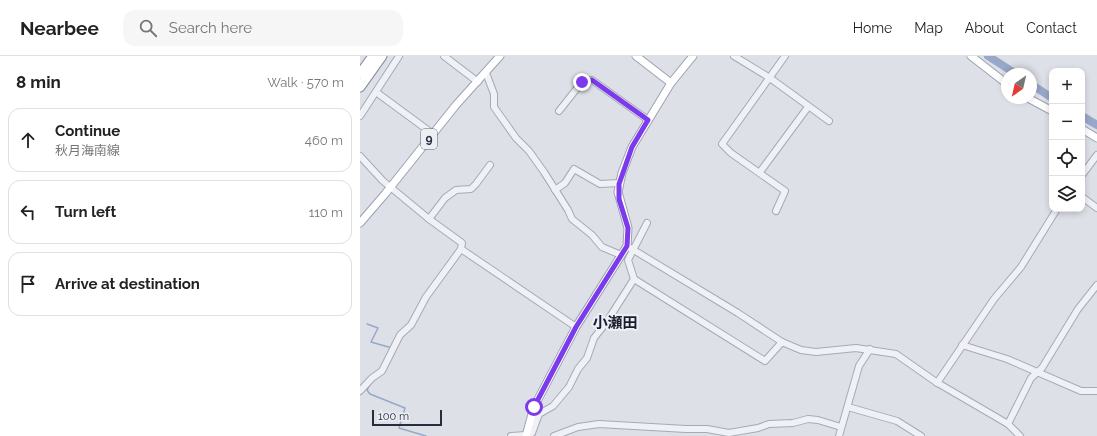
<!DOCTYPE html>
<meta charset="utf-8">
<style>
:root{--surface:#fff;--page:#f6f6f6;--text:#222;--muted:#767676;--line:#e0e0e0}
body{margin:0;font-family:Raleway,"Noto Sans JP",sans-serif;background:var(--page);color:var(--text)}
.controls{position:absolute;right:12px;top:12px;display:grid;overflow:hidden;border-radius:8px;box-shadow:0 2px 6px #0003}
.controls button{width:36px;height:36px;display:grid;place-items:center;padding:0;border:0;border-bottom:1px solid var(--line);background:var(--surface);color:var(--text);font:20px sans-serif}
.compass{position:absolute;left:641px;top:12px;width:36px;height:36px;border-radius:50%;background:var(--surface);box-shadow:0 2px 6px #0003;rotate:214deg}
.scale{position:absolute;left:12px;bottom:10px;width:70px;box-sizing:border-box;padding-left:4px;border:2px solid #272c3e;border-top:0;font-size:11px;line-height:14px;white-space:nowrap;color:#272c3e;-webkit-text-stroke:3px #edeff5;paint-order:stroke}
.stop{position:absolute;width:12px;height:12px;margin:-9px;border:3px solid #7c3aed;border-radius:50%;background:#fff}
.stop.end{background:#7c3aed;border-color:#fff;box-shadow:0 1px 4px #0008}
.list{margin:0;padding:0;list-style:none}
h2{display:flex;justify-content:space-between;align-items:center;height:52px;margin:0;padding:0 16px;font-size:17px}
h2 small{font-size:13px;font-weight:400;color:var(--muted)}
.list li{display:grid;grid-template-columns:26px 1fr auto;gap:12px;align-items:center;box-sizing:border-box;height:64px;margin:0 8px 8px;padding:0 8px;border:1px solid var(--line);border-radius:12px}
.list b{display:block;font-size:15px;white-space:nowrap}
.list p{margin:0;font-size:13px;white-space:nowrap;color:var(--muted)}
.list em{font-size:13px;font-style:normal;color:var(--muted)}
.icon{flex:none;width:22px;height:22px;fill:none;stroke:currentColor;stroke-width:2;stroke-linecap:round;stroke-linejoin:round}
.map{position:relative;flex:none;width:737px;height:380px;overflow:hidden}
header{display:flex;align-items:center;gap:24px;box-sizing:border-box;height:56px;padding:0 20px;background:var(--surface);border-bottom:1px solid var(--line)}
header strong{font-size:19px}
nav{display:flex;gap:22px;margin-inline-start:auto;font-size:14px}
.search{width:280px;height:36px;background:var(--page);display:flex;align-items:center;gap:10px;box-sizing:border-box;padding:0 14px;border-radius:12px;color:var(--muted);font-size:15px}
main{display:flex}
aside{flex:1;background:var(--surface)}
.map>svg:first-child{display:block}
</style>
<header>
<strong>Nearbee</strong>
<div class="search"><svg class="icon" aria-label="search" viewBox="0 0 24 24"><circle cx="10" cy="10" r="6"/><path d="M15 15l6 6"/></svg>Search here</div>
<nav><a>Home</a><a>Map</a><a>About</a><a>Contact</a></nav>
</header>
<main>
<aside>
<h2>8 min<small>Walk · 570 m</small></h2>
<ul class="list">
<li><svg class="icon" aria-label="ahead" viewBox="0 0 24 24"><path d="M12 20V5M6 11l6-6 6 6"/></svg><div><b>Continue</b><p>秋月海南線</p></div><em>460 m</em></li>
<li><svg class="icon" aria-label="left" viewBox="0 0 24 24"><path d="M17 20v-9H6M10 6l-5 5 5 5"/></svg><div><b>Turn left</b></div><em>110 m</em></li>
<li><svg class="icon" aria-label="arrive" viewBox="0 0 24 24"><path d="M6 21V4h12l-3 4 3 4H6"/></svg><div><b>Arrive at destination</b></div></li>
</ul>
</aside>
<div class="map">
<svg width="737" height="380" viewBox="0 0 737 380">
<rect width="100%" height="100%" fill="#dde0e7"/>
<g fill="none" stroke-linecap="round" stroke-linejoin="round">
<g stroke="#98a8c8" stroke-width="1.5">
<polyline points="7,268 18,272 11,286 32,292"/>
<polyline points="23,317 36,293"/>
<polyline points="11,327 7,334 10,338 45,352 39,372 66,380"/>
</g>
<g stroke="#98a8c8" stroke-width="8">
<polyline points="628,0 656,18"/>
<polyline points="671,28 692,42"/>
<polyline points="722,60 737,69"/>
</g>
<g stroke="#a6aab4" stroke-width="8">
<g id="minor">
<polyline points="84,0 118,26"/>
<polyline points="374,0 410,22 469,65"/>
<polyline points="126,17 134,38 134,51 156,82 169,95 184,116 208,154 212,163 232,179 242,191 261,199"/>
<polyline points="16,36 73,78"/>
<polyline points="199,55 222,26 232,24 288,64"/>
<polyline points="0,60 39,0"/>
<polyline points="0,100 23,125 69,163"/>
<polyline points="400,116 448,51"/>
<polyline points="722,119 737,99"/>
<polyline points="195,134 205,127 214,113 240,128 259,127"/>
<polyline points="722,141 737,152"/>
<polyline points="416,155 425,135 371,97 362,88 425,0"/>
<polyline points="287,167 268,204 274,223 405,305 422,286"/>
<polyline points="267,190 378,257 422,286 441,294 456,296 496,292 536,298 576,326 648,368 660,380"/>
<polyline points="101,193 216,271"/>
<polyline points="602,289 647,303 721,335 737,335"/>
<polyline points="577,327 634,243 661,211 697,153"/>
<polyline points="0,335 12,322 22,315 40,279 51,269 66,241 101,193 102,187 69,163 85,142 96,134 111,133 116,128 130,109"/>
<polyline points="488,351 537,365 561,380"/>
<polyline points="648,368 671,322 682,312 718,253 737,229"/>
<polyline points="151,380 166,379 172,377 179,358 193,350 209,331 218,313 227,302 234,282 246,267 274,223"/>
<polyline points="194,380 218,371 239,368 326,373 347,373 369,377 398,372 409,368 433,367 448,363 458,364 481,371"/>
<polyline points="479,380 499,310 510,293"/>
</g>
</g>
<g stroke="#9da2b3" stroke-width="9">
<g id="major">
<polyline points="276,0 311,27"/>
<polyline points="611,0 647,28"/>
<polyline points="668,42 692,55"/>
<polyline points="722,73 737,82"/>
<polyline points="0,167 25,138 96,49 140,0"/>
<polyline points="166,380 174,351 216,271 267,190 268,172 258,136 262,117 272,91 311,27 333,0"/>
</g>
</g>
<g stroke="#858b9e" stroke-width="11">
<g id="highway">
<polyline points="0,18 13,0"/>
<polyline points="0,31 22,0"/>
</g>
</g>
<use href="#minor" stroke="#f0f1f6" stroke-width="6"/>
<use href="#major" stroke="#fff" stroke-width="7"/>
<use href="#highway" stroke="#fff" stroke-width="9"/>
</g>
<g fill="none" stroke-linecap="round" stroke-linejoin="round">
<polyline stroke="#7c3aed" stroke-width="5" points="174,351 216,271 267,190 268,172 259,143 259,128 272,91 288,64 232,24 222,26"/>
</g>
<g text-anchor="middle" stroke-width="4" stroke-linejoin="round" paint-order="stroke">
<rect fill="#edeff5" stroke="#626675" stroke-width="1" x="61" y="73" width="16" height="20" rx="3"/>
<g font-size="12" font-weight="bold" fill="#272c3e">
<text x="69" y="87">9</text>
</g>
<g font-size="15" font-weight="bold" fill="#191d2e" stroke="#edeff5">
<text x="255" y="272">小瀬田</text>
</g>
</g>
</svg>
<div class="controls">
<button>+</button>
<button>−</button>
<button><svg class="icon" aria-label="locate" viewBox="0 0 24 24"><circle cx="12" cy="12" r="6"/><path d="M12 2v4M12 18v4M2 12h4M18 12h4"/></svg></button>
<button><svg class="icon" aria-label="layers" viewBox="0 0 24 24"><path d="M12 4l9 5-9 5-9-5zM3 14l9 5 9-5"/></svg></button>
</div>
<svg class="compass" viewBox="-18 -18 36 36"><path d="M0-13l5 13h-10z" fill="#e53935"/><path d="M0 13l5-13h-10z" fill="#767676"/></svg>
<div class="scale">100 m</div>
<div class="stop" style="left:174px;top:351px"></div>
<div class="stop end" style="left:222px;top:26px"></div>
</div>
</main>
